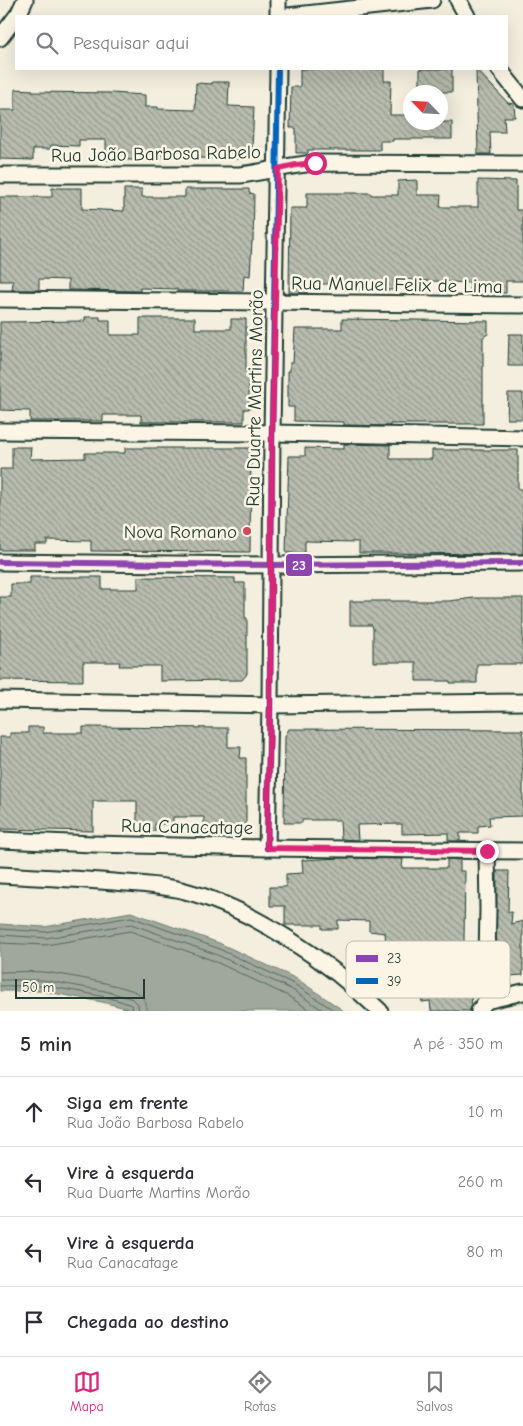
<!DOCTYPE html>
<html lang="pt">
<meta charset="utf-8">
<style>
:root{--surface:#fff;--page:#f2f2f3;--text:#2b2b33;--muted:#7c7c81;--line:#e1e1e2;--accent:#db2777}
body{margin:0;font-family:"Comic Neue",sans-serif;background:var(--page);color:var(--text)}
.compass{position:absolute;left:403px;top:85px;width:45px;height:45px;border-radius:50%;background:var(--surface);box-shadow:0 5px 20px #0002;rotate:295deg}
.scale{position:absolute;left:15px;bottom:12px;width:130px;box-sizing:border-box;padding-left:5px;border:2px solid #1f3d34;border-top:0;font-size:14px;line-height:18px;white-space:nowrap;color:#1f3d34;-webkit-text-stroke:4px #fcf5e5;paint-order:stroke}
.stop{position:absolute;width:15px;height:15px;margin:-11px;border:4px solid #db2777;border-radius:50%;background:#fff}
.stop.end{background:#db2777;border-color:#fff;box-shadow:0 1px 5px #0008}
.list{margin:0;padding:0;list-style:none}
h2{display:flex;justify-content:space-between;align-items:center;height:65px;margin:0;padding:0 20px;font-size:21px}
h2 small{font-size:16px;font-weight:400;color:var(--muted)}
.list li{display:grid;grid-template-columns:32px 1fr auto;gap:15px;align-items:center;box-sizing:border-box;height:70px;padding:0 20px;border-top:1px solid var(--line)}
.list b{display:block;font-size:19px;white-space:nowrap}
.list p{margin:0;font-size:16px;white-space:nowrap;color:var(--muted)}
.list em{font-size:16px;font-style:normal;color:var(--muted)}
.icon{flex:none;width:28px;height:28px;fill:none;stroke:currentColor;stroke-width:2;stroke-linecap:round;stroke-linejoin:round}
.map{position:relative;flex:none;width:523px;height:1011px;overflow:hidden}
.search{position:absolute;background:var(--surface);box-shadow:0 5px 20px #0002;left:15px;right:15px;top:15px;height:55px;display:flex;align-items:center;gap:12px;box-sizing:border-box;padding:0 18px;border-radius:0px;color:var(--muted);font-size:19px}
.sheet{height:345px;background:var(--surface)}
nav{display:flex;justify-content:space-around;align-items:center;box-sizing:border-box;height:70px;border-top:1px solid var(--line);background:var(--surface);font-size:14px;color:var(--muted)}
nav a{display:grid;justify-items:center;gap:2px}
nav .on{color:var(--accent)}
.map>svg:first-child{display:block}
</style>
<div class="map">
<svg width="523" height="1011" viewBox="0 0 523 1011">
<defs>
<pattern id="building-back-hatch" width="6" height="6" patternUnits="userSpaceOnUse" patternTransform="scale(1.25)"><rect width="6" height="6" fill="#b8bcae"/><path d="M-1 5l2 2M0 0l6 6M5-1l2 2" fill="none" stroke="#959a8e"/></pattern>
</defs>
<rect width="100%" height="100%" fill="#f3eede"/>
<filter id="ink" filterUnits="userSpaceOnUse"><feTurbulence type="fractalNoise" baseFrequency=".02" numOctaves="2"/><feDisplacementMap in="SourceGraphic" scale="10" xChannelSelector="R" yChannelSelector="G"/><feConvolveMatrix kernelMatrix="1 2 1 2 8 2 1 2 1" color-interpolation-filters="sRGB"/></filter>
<g filter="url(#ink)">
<polygon fill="#a0a89b" stroke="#6c7d72" points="131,912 219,943 297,979 344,1011 137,1011 102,1002 42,991 0,991 0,924 44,927"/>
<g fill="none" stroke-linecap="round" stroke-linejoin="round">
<g stroke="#53685d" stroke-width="1">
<polyline points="0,929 45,932 131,917 217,948 294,984 335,1011"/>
<polyline points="0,935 46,938 131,924 215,954 291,989 324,1011"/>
<polyline points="0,943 46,945 130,931 212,960 288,996 311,1011"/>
<path d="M0,972C14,972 28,971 42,972C57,973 130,986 139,994C145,998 147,1004 147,1011"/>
<polyline points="0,980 43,980 105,991 133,999 138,1004 139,1011"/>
<path d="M0,986C14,986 29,985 42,986C57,987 124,999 132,1006L133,1011"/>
</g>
</g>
<g fill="url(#building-back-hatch)" stroke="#1f3d34">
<polygon points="300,69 384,69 384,81 391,81 390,115 410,115 410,122 452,122 452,139 393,139 393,141 380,141 380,150 308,150 308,153 296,153 296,128 290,128 291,87 300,87"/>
<rect x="420" y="69" width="32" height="23"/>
<polygon points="476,69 508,103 514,104 515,117 504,117 505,132 490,132 491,154 478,154"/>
<polygon points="212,82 229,82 228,106 254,107 252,149 241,149 241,159 196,158 196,151 161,150 161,160 106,160 106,140 79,140 79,146 51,145 51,149 33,149 33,160 0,159 0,110 15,110 15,89 33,90 33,92 111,93 145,95 145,107 158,107 158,109 195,110 196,83 212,84"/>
<polygon points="417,180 417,195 441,195 440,207 478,207 478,180 516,181 516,210 523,210 523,281 506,281 506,293 470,293 470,283 394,279 394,290 349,290 349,284 307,284 307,293 289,293 290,208 307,208 307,193 371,193 371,195 398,195 398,181"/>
<polygon points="52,188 82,188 82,209 124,211 124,189 142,189 142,197 185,197 185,189 249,189 249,193 254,194 253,241 252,241 250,276 244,275 243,291 177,291 177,289 140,288 140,291 68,290 68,280 39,279 39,290 12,290 13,281 0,281 0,197 52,197"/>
<polygon points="85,317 100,317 100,320 110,320 110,335 140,335 140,318 195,318 195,329 231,329 231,319 246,319 246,370 249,370 249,409 244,409 244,422 141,422 141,415 103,415 103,421 30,421 30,411 0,410 0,322 85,321"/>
<polygon points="342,319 488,321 488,334 483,337 483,424 390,424 390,426 344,425 344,422 294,421 294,407 288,407 288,371 290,371 290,362 293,362 295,329 342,329"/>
<polygon points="509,334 523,334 523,366 508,366"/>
<polygon points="508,393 523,393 523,419 507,419"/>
<polygon points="344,444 390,445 390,459 432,459 432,450 518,450 518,489 523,489 523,554 359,553 359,542 305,541 305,553 286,553 289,456 305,456 305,448 344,449"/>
<polygon points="12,447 31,447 30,459 85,458 85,453 125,453 125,448 251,448 250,552 91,551 91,541 47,540 47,544 35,544 35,550 0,550 0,469 12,469"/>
<polygon points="30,577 102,577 102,589 138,589 138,577 235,578 235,583 245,583 245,618 247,618 247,674 242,680 160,681 160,666 119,666 120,662 83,662 83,681 0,680 0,597 11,597 11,584 30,584"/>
<polygon points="474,598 523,598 523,664 477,664 477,683 450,683 450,681 416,681 416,662 373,662 373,629 372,625 350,625 350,601 449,601"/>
<polygon points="28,727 43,727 43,733 83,733 83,727 228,728 228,747 241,747 240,758 246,758 246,831 210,831 210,830 204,829 204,817 173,817 173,824 155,824 155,831 137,831 137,801 93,801 93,831 0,829 0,737 10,737 10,733 28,733"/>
<polygon points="289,729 523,730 523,816 489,817 490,825 478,826 478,833 460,833 460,841 448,841 448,833 402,834 402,824 357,825 358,840 341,839 340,820 302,820 302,823 284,823 285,736"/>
<polygon points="341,858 403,859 402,868 447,868 447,859 460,860 460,871 465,871 464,939 472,1005 470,1011 431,1011 430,1001 422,1002 415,977 409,976 399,960 399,944 386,944 385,933 369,931 369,921 338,920 338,929 322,929 322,925 285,925 285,906 270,906 270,887 286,887 286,874 303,873 302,860"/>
<polygon points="497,871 509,871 508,912 512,912 511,924 523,921 523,975 496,977"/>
</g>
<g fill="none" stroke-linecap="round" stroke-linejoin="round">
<g stroke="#1f3d34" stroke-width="19">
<g id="minor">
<polyline points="278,0 278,16"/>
<polyline points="458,0 467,16"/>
<polyline points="288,16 432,0"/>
<polyline points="0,38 19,13 25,0"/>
<polyline points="499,69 523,99"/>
<path d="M0,175H240C265,172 290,165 315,163L523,164"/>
<polyline points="0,299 523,305"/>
<polyline points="0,431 272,433 523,438"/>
<polyline points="0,562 272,565 523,563"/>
<polyline points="0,700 270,705 523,702"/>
<polyline points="0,840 93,844 267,848 523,851"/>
<polyline points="267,848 270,705 272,433 278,69"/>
<path d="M0,875C38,877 76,879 114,882C137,884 162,885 185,891C252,908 331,963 380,1011"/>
<polyline points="486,1001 523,992"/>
<polyline points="479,1011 486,1001 488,910 487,851"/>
</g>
</g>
<use href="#minor" stroke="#fcf5e5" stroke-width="15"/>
<g stroke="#fcf5e5" stroke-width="10">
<polyline id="bus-1" points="0,562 272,565 523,563"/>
</g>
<g stroke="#fcf5e5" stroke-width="10">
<polyline id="bus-2" points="267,848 270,705 272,433 278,69"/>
</g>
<use href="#bus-1" stroke="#8e44ad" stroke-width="6"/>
<use href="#bus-2" stroke="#0065bd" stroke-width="6"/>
</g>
</g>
<g fill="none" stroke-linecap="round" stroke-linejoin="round" filter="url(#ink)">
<polyline stroke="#db2777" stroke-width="6" points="315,163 296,165 278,169 272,433 270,705 267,848 487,851"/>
</g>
<circle fill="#d1495b" stroke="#fcf5e5" stroke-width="2" cx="247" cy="531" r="5"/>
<g text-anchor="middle" stroke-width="5" stroke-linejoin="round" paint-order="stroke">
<g font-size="19" fill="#1f3d34" stroke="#fcf5e5">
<text transform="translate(156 153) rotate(-1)" y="7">Rua João Barbosa Rabelo</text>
<text transform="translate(397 284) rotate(1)" y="7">Rua Manuel Felix de Lima</text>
<text transform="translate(254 398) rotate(-89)" y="7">Rua Duarte Martins Morão</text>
<text transform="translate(187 826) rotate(1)" y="7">Rua Canacatage</text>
</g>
<g font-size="19" fill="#1f3d34" stroke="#fcf5e5" text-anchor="end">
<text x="237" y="538">Nova Romano</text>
</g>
</g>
<rect x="346" y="941" width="164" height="57" rx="8" fill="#fcf5e5" stroke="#babeb0" stroke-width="1"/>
<rect x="356" y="955" width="22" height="7" fill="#8e44ad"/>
<rect x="356" y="978" width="22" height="6" fill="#0065bd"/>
<g font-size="14" fill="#1f3d34">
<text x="387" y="963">23</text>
<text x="387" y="986">39</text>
</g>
<rect stroke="#fcf5e5" stroke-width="2" x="285" y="553" width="28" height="24" rx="5" fill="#8e44ad"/>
<g font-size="14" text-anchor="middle" font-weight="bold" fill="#fff">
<text x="299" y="570">23</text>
</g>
</svg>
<svg class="compass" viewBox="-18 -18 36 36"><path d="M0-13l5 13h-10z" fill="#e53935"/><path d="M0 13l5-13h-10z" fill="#7c7c81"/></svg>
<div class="scale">50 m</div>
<div class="stop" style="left:315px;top:163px"></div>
<div class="stop end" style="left:487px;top:851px"></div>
<div class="search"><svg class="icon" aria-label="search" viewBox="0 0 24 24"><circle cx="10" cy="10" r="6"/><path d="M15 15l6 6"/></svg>Pesquisar aqui</div>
</div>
<section class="sheet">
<h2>5 min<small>A pé · 350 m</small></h2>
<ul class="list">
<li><svg class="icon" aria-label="ahead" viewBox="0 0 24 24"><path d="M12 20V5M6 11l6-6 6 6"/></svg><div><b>Siga em frente</b><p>Rua João Barbosa Rabelo</p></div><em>10 m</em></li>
<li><svg class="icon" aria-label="left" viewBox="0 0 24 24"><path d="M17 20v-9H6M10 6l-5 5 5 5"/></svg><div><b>Vire à esquerda</b><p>Rua Duarte Martins Morão</p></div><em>260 m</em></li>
<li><svg class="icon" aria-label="left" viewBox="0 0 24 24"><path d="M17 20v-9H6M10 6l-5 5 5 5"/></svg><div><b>Vire à esquerda</b><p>Rua Canacatage</p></div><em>80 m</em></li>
<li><svg class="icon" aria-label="arrive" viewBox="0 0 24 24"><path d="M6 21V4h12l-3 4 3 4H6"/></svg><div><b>Chegada ao destino</b></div></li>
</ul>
</section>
<nav>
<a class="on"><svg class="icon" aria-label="map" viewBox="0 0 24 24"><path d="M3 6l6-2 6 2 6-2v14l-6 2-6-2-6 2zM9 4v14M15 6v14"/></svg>Mapa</a>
<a><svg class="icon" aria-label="directions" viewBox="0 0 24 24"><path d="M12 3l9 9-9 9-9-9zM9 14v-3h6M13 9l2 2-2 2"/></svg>Rotas</a>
<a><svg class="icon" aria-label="saved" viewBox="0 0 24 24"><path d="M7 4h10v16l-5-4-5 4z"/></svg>Salvos</a>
</nav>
